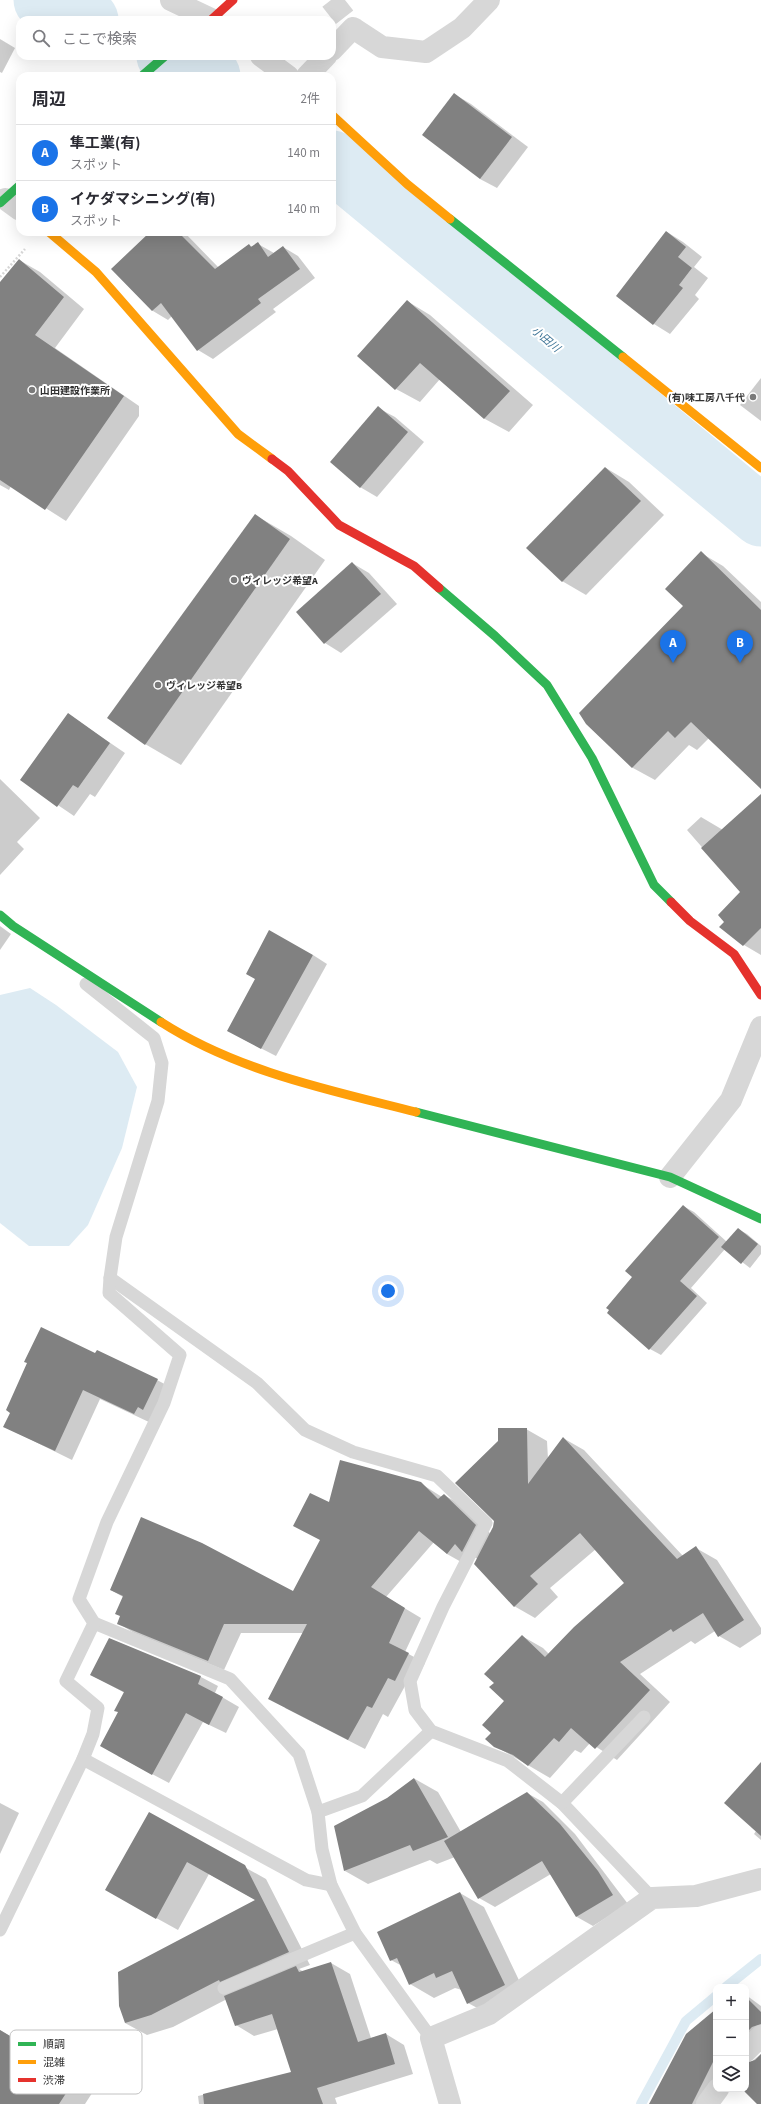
<!DOCTYPE html>
<html lang="ja">
<meta charset="utf-8">
<style>
:root{--surface:#fff;--page:#f7f7f7;--text:#2b2b33;--muted:#7c7c81;--line:#e1e1e2;--accent:#1a73e8}
body{margin:0;font-family:"Source Sans 3","Noto Sans JP",sans-serif;background:var(--page);color:var(--text)}
.controls{position:absolute;right:12px;bottom:12px;display:grid;overflow:hidden;border-radius:8px;box-shadow:0 4px 16px #0002}
.controls button{width:36px;height:36px;display:grid;place-items:center;padding:0;border:0;border-bottom:1px solid var(--line);background:var(--surface);color:var(--text);font:20px sans-serif}
.you{position:absolute;left:388px;top:1291px;width:14px;height:14px;margin:-10px;border:3px solid #fff;border-radius:50%;background:#1a73e8;box-shadow:0 0 0 6px #1a73e833}
.badge{display:grid;place-items:center;width:26px;height:26px;border-radius:50%;background:var(--accent);color:#fff;font-size:13px;font-weight:700}
.pin{position:absolute;translate:-50% -33px;filter:drop-shadow(0 1px 2px #0008)}
.pin::after{content:'';position:absolute;top:21px;width:14px;height:12px;background:inherit;clip-path:polygon(0 0,100% 0,50% 100%)}
.list{margin:0;padding:0;list-style:none}
h2{display:flex;justify-content:space-between;align-items:center;height:52px;margin:0;padding:0 16px;font-size:17px}
h2 small{font-size:13px;font-weight:400;color:var(--muted)}
.list li{display:grid;grid-template-columns:26px 1fr auto;gap:12px;align-items:center;box-sizing:border-box;height:56px;padding:0 16px;border-top:1px solid var(--line)}
.list b{display:block;font-size:15px;white-space:nowrap}
.list p{margin:0;font-size:13px;white-space:nowrap;color:var(--muted)}
.list em{font-size:13px;font-style:normal;color:var(--muted)}
.icon{flex:none;width:22px;height:22px;fill:none;stroke:currentColor;stroke-width:2;stroke-linecap:round;stroke-linejoin:round}
.map{position:relative;flex:none;width:761px;height:2104px;overflow:hidden}
.search{position:absolute;background:var(--surface);box-shadow:0 4px 16px #0002;left:16px;top:16px;width:320px;height:44px;display:flex;align-items:center;gap:10px;box-sizing:border-box;padding:0 14px;border-radius:12px;color:var(--muted);font-size:15px}
.panel{position:absolute;background:var(--surface);box-shadow:0 4px 16px #0002;left:16px;top:72px;width:320px;height:164px;border-radius:12px}
.map>svg:first-child{display:block}
</style>
<div class="map">
<svg width="761" height="2104" viewBox="0 0 761 2104">
<rect width="100%" height="100%" fill="#fff"/>
<polygon fill="#ddebf3" points="30,988 56,1005 118,1052 137,1087 122,1148 88,1225 69,1246 29,1246 0,1223 0,995"/>
<g fill="#0003">
<polygon points="0,39 15,48 2,73 0,72"/>
<polygon points="454,94 471,104 528,147 497,188 480,179"/>
<polygon points="151,232 184,232 219,268 249,245 253,247 258,244 274,253 283,247 298,256 315,278 273,309 276,312 213,359 198,350 172,316 168,320 153,311 112,269"/>
<polygon points="667,232 683,242 702,257 694,267 708,278 695,295 699,299 670,334 654,324 617,296"/>
<polygon points="19,260 40,272 84,309 55,348 139,406 139,416 66,521 11,486 9,490 0,485 0,284"/>
<polygon points="407,301 430,315 533,405 509,432 485,419 440,379 420,402 396,389"/>
<polygon points="761,378 761,421 740,405"/>
<polygon points="378,408 395,417 424,442 377,497 360,487"/>
<polygon points="606,468 629,482 664,515 586,595 562,581"/>
<polygon points="255,515 291,536 325,560 181,765 145,744"/>
<polygon points="701,553 723,566 761,602 761,788 709,738 697,750 689,745 655,780 633,768 586,723 684,606"/>
<polygon points="352,563 369,573 397,604 341,653 325,643 297,612"/>
<polygon points="68,714 125,753 95,797 90,794 74,816 21,780"/>
<polygon points="0,779 40,818 17,842 24,849 0,875"/>
<polygon points="761,795 761,955 744,945 726,922 741,892 687,830 701,817 723,830"/>
<polygon points="0,926 11,934 0,950"/>
<polygon points="313,955 327,964 276,1056 243,1039"/>
<polygon points="683,1206 694,1212 727,1242 738,1229 747,1234 761,1246 761,1254 750,1268 725,1249 691,1288 707,1303 661,1355 650,1349 634,1277"/>
<polygon points="96,1354 157,1380 174,1389 151,1423 100,1399 72,1460 5,1427"/>
<polygon points="526,1429 547,1441 548,1459 563,1438 584,1450 683,1556 696,1548 717,1560 761,1628 761,1634 740,1648 719,1636 715,1631 695,1644 691,1641 640,1674 670,1702 617,1760 590,1743 581,1753 575,1750 550,1778 495,1746 492,1732 506,1701 495,1682 522,1636 543,1648 549,1654 626,1583 596,1549 550,1588 558,1597 535,1618 514,1606 478,1559 470,1555 463,1563 447,1554 434,1542 386,1597 421,1618 405,1652 425,1663 411,1690 405,1686 388,1717 383,1714 365,1749 285,1708 304,1633 241,1633 224,1670 134,1633 118,1623 121,1617 123,1597 111,1590 293,1592 321,1541 329,1504 420,1483 442,1497 444,1495 460,1504 491,1534"/>
<polygon points="110,1639 201,1677 218,1686 215,1693 239,1707 226,1733 203,1722 169,1783 118,1756 119,1712 125,1693 91,1675"/>
<polygon points="761,1763 761,1840 754,1834 756,1831"/>
<polygon points="415,1779 438,1792 461,1832 527,1793 543,1802 575,1834 628,1904 593,1926 577,1917 551,1874 495,1907 479,1898 455,1857 437,1864 430,1860 368,1884 345,1871 388,1799"/>
<polygon points="0,1803 19,1813 0,1854"/>
<polygon points="149,1814 266,1879 310,1965 299,1969 304,1972 331,1963 350,1974 371,2038 386,2034 404,2045 413,2074 335,2098 337,2104 199,2104 198,2096 293,2073 278,2029 254,2036 236,2025 227,1999 173,2027 147,2035 125,2023 256,1900 209,1874 178,1930 129,1903"/>
<polygon points="460,1893 484,1907 528,1999 492,2016 468,2003 462,1990 455,1988 434,1998 410,1984 402,1966 391,1960"/>
<polygon points="746,1995 761,2006 761,2045 751,2057 750,2063 761,2054 761,2104 758,2104 744,2089 746,2089"/>
<polygon points="716,2010 716,2089 713,2104 650,2104"/>
<polygon points="0,2030 44,2057 45,2055 64,2066 96,2087 85,2104 0,2104"/>
</g>
<g fill="none" stroke-linecap="round" stroke-linejoin="round">
<g stroke="#ddebf3" stroke-width="10">
<polyline points="726,1987 761,1959"/>
<polyline points="641,2104 686,2021 716,1996"/>
</g>
<g stroke="#ddebf3" stroke-width="61">
<polyline points="44,0 88,20"/>
<polyline points="167,56 210,76"/>
<polyline points="332,161 761,516"/>
</g>
</g>
<g fill="#818181">
<polygon points="454,93 512,137 480,179 422,135"/>
<polygon points="666,231 686,247 678,257 692,268 679,285 683,288 653,325 616,296"/>
<polygon points="150,232 178,232 215,269 249,244 251,247 258,242 268,257 283,246 300,269 258,299 261,303 197,351 161,303 152,311 111,269"/>
<polygon points="19,259 64,297 35,335 124,396 45,510 0,480 0,282"/>
<polygon points="407,300 510,391 484,419 420,363 395,390 357,356"/>
<polygon points="378,406 408,432 360,488 330,462"/>
<polygon points="605,467 641,501 562,582 526,548"/>
<polygon points="255,514 290,539 145,745 107,718"/>
<polygon points="701,551 761,610 761,789 691,722 675,738 668,731 632,768 586,724 579,713 683,606 665,589"/>
<polygon points="352,562 381,594 324,644 296,612"/>
<polygon points="68,713 110,743 78,788 73,785 57,807 20,780"/>
<polygon points="761,794 761,928 743,946 719,927 724,922 718,915 740,892 701,848"/>
<polygon points="269,930 313,955 261,1049 227,1031 255,979 246,974"/>
<polygon points="683,1205 719,1237 680,1281 697,1296 649,1350 607,1313 609,1310 606,1308 632,1277 625,1271"/>
<polygon points="738,1228 758,1244 741,1264 721,1247"/>
<polygon points="41,1327 95,1353 97,1350 158,1379 143,1410 138,1407 134,1414 83,1390 55,1451 3,1427 10,1413 6,1410 27,1363 24,1362"/>
<polygon points="498,1428 527,1428 528,1484 563,1437 677,1559 696,1546 744,1620 718,1637 703,1613 673,1632 671,1629 620,1662 650,1690 595,1749 571,1728 559,1742 554,1738 528,1766 513,1755 494,1747 485,1739 491,1733 482,1725 504,1701 489,1687 494,1683 484,1674 522,1635 545,1657 574,1627 624,1583 580,1533 530,1576 538,1584 514,1607 474,1564 493,1527 494,1521 455,1483 498,1441"/>
<polygon points="340,1460 421,1482 438,1499 444,1494 476,1525 462,1552 455,1544 447,1554 419,1531 371,1587 405,1608 389,1643 409,1653 395,1681 388,1678 372,1708 367,1706 348,1740 268,1699 307,1624 224,1624 208,1661 117,1624 120,1616 115,1614 123,1596 110,1590 141,1517 202,1543 293,1591 320,1540 293,1526 310,1493 329,1502"/>
<polygon points="109,1638 201,1676 198,1684 223,1697 209,1725 186,1713 152,1775 100,1746 118,1712 114,1711 124,1692 90,1675"/>
<polygon points="761,1762 761,1836 724,1803"/>
<polygon points="414,1778 448,1837 413,1851 410,1845 344,1871 334,1826 387,1798"/>
<polygon points="527,1792 560,1824 598,1871 613,1895 576,1917 542,1861 478,1899 444,1841"/>
<polygon points="149,1812 245,1865 289,1952 220,1982 219,1980 151,2015 125,2023 119,2006 118,1972 255,1900 187,1862 156,1919 105,1890"/>
<polygon points="460,1892 505,1985 467,2004 452,1971 436,1978 434,1973 409,1985 397,1958 390,1961 377,1932"/>
<polygon points="331,1962 358,2042 386,2033 395,2064 317,2088 323,2104 204,2104 203,2094 291,2072 272,2014 235,2026 224,1996 296,1966 299,1972"/>
<polygon points="746,1997 761,2012 761,2024 752,2027 746,2033"/>
<polygon points="716,2009 716,2062 714,2060 692,2104 649,2104 686,2034"/>
<polygon points="0,2030 44,2056 45,2054 78,2075 59,2104 0,2104"/>
<polygon points="761,2054 761,2104 757,2104 742,2089 746,2089 746,2063 755,2060"/>
</g>
<g fill="none" stroke-linecap="round" stroke-linejoin="round">
<polyline stroke="#d6d6d6" stroke-width="22" stroke-dasharray="22 11" stroke-linecap="butt" points="331,0 353,28"/>
<polyline stroke="#d6d6d6" stroke-width="2.5" stroke-dasharray="2 2" stroke-linecap="butt" points="0,277 25,249"/>
<g stroke="#d7d7d7" stroke-width="13">
<polyline points="86,984 154,1038 162,1063 158,1101 116,1237 110,1278 257,1383 305,1430 353,1452 437,1476 486,1523 443,1607 410,1681 415,1710 431,1731 508,1761 562,1803 652,1898"/>
<polyline points="94,1623 230,1679 299,1754 318,1812 322,1849 331,1885 355,1933 431,2038"/>
<polyline points="83,1759 93,1734 98,1708 66,1681 94,1623 79,1599 107,1522 164,1403 180,1355 109,1293 110,1278"/>
<polyline points="562,1803 644,1717"/>
<polyline points="318,1812 362,1796 431,1731"/>
<polyline points="0,1930 83,1759 306,1880 331,1885"/>
<polyline points="224,1988 355,1933"/>
</g>
<g stroke="#d7d7d7" stroke-width="22">
<polyline points="171,0 213,20"/>
<polyline points="332,50 353,28 382,47 426,52 462,28 489,0"/>
<polyline points="261,56 288,76"/>
<polyline points="307,76 326,56"/>
<polyline points="5,199 20,210"/>
<polyline points="670,1177 731,1100 761,1027"/>
<polyline points="746,2051 761,2036"/>
<polyline points="450,2104 431,2038 489,2014 652,1898 696,1896 761,1879"/>
<polyline points="707,2104 718,2089"/>
</g>
<g stroke="#30b455" stroke-width="9">
<polyline points="142,76 165,56"/>
<polyline points="0,203 20,185"/>
<polyline points="450,219 623,357"/>
<polyline points="439,588 495,636 547,685 592,758 654,885 671,902"/>
<polyline points="0,915 13,926 161,1022"/>
<polyline points="416,1112 670,1177 761,1219"/>
</g>
<g stroke="#ff9f0a" stroke-width="9">
<polyline points="332,115 407,184 450,219"/>
<polyline points="49,232 96,272 238,434 272,459"/>
<polyline points="623,357 761,468"/>
<path d="M161,1022C237,1071 329,1090 416,1112"/>
</g>
<g stroke="#e5322d" stroke-width="9">
<polyline points="211,20 233,0"/>
<polyline points="272,459 288,471 339,525 414,566 439,588"/>
<polyline points="671,902 690,921 734,954 761,995"/>
</g>
</g>
<g fill="#7a7a7a" stroke="#fff" stroke-width="1.5">
<circle cx="32" cy="390" r="4"/>
<circle cx="753" cy="397" r="4"/>
<circle cx="234" cy="580" r="4"/>
<circle cx="158" cy="685" r="4"/>
</g>
<g text-anchor="middle" stroke-width="4" stroke-linejoin="round" paint-order="stroke">
<g font-size="10" font-weight="bold" fill="#333" stroke="#fff" text-anchor="start">
<text x="40" y="394">山田建設作業所</text>
<text x="745" y="401" text-anchor="end">(有)味工房八千代</text>
<text x="242" y="584">ヴィレッジ希望A</text>
<text x="166" y="689">ヴィレッジ希望B</text>
</g>
<g font-size="11" font-style="italic" fill="#3f7597" stroke="#fff">
<text transform="translate(546 339) rotate(40)" y="4">小田川</text>
</g>
</g>
<rect x="10" y="2030" width="132" height="64" rx="6" fill="#fff" stroke="#c2c2c2" stroke-width="1"/>
<rect x="18" y="2042" width="18" height="4" fill="#30b455"/>
<rect x="18" y="2060" width="18" height="4" fill="#ff9f0a"/>
<rect x="18" y="2078" width="18" height="4" fill="#e5322d"/>
<g font-size="11" fill="#333">
<text x="43" y="2048">順調</text>
<text x="43" y="2066">混雑</text>
<text x="43" y="2084">渋滞</text>
</g>
</svg>
<div class="controls">
<button>+</button>
<button>−</button>
<button><svg class="icon" aria-label="layers" viewBox="0 0 24 24"><path d="M12 4l9 5-9 5-9-5zM3 14l9 5 9-5"/></svg></button>
</div>
<div class="you"></div>
<div class="pin badge" style="left:673px;top:663px">A</div>
<div class="pin badge" style="left:740px;top:663px">B</div>
<div class="search"><svg class="icon" aria-label="search" viewBox="0 0 24 24"><circle cx="10" cy="10" r="6"/><path d="M15 15l6 6"/></svg>ここで検索</div>
<section class="panel">
<h2>周辺<small>2件</small></h2>
<ul class="list">
<li><span class="badge">A</span><div><b>隼工業(有)</b><p>スポット</p></div><em>140 m</em></li>
<li><span class="badge">B</span><div><b>イケダマシニング(有)</b><p>スポット</p></div><em>140 m</em></li>
</ul>
</section>
</div>
